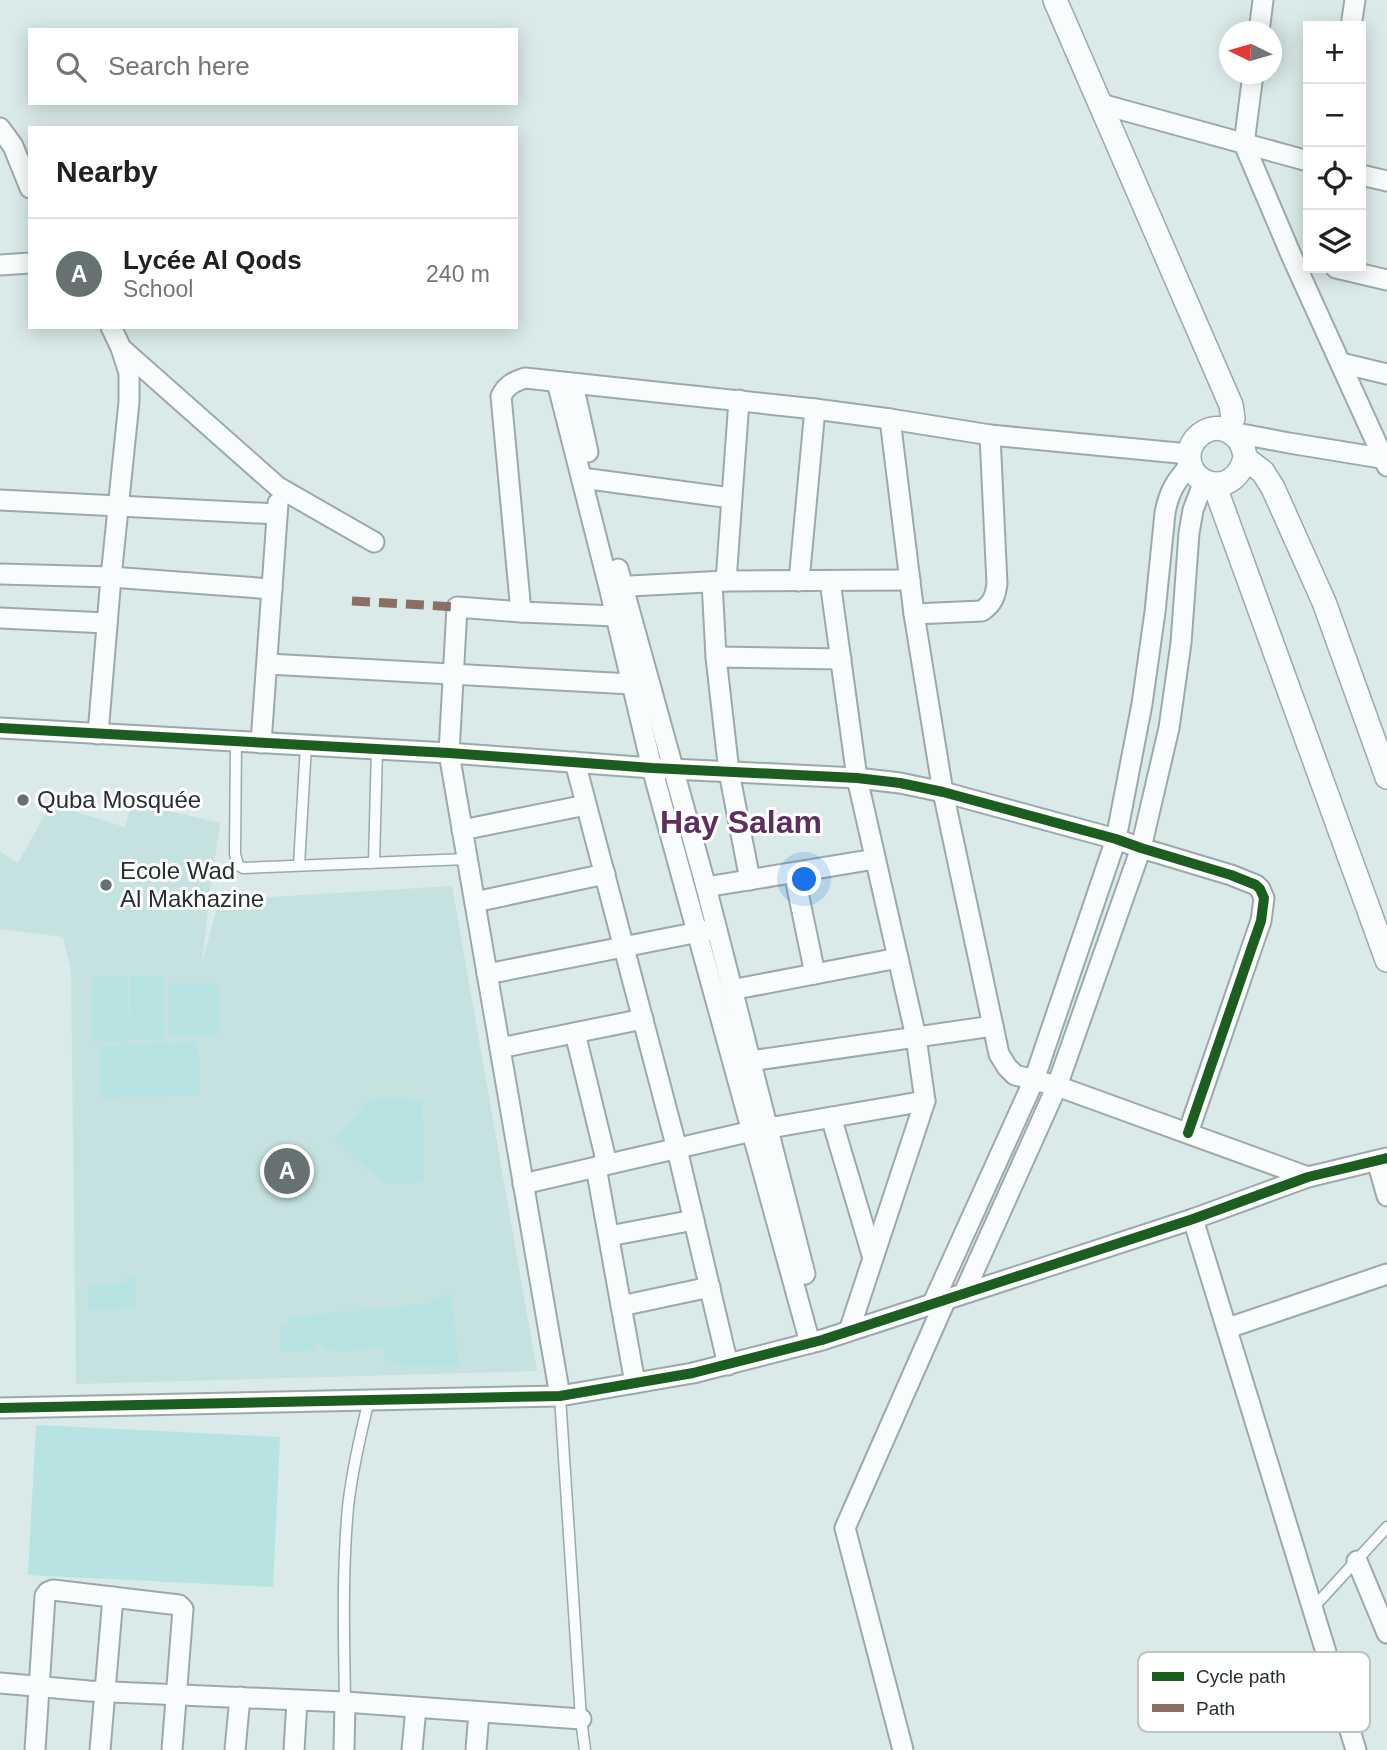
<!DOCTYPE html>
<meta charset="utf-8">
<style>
:root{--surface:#fff;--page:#f6f6f6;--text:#202124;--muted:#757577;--line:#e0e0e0;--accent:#657271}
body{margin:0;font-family:Helvetica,sans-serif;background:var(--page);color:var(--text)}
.controls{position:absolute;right:21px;top:21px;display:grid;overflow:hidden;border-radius:0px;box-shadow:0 4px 18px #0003}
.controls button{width:63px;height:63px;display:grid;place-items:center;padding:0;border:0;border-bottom:2px solid var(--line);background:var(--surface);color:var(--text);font:35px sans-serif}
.compass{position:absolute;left:1219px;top:21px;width:63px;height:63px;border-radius:50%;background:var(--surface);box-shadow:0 4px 18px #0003;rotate:275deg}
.you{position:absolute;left:805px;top:880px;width:24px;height:24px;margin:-18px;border:5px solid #fff;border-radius:50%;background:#1a73e8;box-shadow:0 0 0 10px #1a73e833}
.badge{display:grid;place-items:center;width:46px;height:46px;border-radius:50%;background:var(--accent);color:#fff;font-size:23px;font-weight:700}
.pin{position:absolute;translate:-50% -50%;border:4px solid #fff;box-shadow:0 2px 7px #0006}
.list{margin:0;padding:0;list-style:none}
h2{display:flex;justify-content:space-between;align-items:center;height:91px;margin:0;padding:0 28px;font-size:30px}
h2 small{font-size:23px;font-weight:400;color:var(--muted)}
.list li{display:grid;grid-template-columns:46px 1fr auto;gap:21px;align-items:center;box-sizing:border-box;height:112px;padding:0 28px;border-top:2px solid var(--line)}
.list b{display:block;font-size:26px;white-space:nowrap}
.list p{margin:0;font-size:23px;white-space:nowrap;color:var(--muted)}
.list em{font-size:23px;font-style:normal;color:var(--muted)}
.icon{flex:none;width:38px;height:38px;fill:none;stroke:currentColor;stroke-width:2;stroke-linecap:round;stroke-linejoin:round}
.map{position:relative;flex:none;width:1387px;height:1750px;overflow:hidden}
.search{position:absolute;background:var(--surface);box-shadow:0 4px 18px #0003;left:28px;top:28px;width:490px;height:77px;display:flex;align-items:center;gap:18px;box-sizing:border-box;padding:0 24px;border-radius:0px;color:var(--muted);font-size:26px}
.panel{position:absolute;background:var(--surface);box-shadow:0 4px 18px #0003;left:28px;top:126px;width:490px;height:203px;border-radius:0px}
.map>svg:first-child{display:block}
</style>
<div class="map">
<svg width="1387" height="1750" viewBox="0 0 1387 1750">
<rect width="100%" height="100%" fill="#d9eae9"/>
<polygon fill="#c5e2e0" points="132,802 220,823 210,891 202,963 219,900 452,886 537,1371 76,1384 71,971 63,937 0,929 0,851 18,863 51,804 125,827"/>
<g fill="#b7e3e2">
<polygon points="130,976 165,976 164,1041 129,1040"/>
<polygon points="92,977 128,977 127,1042 92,1041"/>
<polygon points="169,983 219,984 219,1036 168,1036"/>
<polygon points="198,1042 200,1095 101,1098 99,1045"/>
<polygon points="372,1098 422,1099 424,1182 385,1184 334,1139"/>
<polygon points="135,1275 135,1309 88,1310 88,1284 125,1284 126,1276"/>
<polygon points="451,1291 459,1366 405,1366 386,1360 383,1348 350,1351 326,1350 319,1340 312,1350 289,1351 280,1350 280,1329 289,1322 288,1317 425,1304"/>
<polygon points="36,1425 280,1437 273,1587 28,1575"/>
</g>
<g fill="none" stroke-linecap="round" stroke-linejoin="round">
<g stroke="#9ca9a9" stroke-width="13">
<g id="service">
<polyline points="236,741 235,854 238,865 243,868 467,859"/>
<polyline points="374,862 377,749"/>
<polyline points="299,865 306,745"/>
<polyline points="560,1396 581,1719 585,1750"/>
<polyline points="1313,1608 1387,1527"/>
<path d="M345,1702C344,1637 342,1572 348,1507C352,1471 360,1436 369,1400"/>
</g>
</g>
<g stroke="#9ca9a9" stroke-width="23">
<g id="minor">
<polyline points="1351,26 1355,0"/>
<polyline points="1259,32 1263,0"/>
<polyline points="1253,74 1244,144 1292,257 1387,466"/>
<polyline points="1101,104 1308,161"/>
<polyline points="0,128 13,146 30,188"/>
<polyline points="1361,175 1387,181"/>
<polyline points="0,265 30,263"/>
<polyline points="1336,268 1387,280"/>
<polyline points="121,348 278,487 374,542"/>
<polyline points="1341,363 1387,374"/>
<polyline points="557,382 609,587 652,768 810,1343"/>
<polyline points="573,384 588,452"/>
<polyline points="890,419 914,614 943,792 999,1054 1007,1067 1015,1075 1057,1086 1308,1177"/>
<polyline points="1231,432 1289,443 1387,459"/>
<polyline points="582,478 731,498"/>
<polyline points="0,500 277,514"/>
<polyline points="618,569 706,887 805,1274"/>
<polyline points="0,574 111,577 272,589"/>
<polyline points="726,581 910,580"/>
<polyline points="799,581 815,409"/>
<polyline points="830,581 857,778 916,1037 925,1101 849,1331"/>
<polyline points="712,582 716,657 729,772 750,880"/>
<polyline points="611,587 726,581 739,400"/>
<path d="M521,612L501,396C507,385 513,382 525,378L815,409L890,419L990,435L1189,454"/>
<path d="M914,614L982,611C993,603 995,597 997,584L990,435"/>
<polyline points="0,618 107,623"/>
<polyline points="716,657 841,659"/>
<polyline points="268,664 631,684"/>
<polyline points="0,728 449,753 652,768 857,778 900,783 943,792 1116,839 1141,848 1231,875 1256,885 1260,889 1264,898 1261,921 1254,941 1188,1133"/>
<polyline points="98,734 111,577 129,402 129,373 121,348 111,327"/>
<polyline points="261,743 278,503"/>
<polyline points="575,762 677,1149 728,1365"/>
<polyline points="462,830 586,805"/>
<polyline points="794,873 815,974"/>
<polyline points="706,887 875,859"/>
<polyline points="475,902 605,874"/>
<polyline points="487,974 709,930"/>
<polyline points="731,990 898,958"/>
<polyline points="575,1033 607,1164"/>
<polyline points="500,1048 643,1019"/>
<polyline points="750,1061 993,1026"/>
<polyline points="831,1117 873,1258"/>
<polyline points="1377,1161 1387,1196"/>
<polyline points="596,1167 635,1383"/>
<polyline points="523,1184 752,1131 925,1101"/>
<polyline points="1193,1219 1356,1750"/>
<polyline points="609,1236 694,1220"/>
<polyline points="964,1293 1057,1086 1141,848 1169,728 1181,643 1189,533 1193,510 1204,481"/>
<path d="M932,1305L1034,1080L1116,839L1142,704L1155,612L1165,513C1169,491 1176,481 1190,465"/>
<polyline points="621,1306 710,1287"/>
<polyline points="1228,1328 1387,1274"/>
<polyline points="560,1396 449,753 457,607 521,612 616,616"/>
<polyline points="0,1408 560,1396 693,1373 822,1340 1193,1219 1308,1177 1387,1158"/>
<polyline points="1357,1561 1387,1633"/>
<polyline points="0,1683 89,1691 345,1702 581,1719"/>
<polyline points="35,1750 45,1596 48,1592 53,1590 179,1605 183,1609 172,1750"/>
<polyline points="100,1750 113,1597"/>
<polyline points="235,1750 240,1697"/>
<polyline points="294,1750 297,1701"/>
<polyline points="344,1750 345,1702"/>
<polyline points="412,1750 416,1708"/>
<polyline points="476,1750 479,1712"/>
<polyline points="903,1750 845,1528 946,1299"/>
</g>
</g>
<g stroke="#9ca9a9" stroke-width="26">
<g id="tertiary">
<polyline points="1055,0 1231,405 1233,418 1228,430"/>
<path d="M1245,458C1233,503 1181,483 1190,449C1193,441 1197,436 1204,432C1224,421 1244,437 1245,458L1263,472L1273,488L1324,602L1387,777"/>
<polyline points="1214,484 1387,960"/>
</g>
</g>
<use href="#service" stroke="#f9fcfc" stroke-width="10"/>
<use href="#minor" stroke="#f9fcfc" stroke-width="19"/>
<use href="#tertiary" stroke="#f9fcfc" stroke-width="23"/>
<polyline stroke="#8d6e63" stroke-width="9" stroke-dasharray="18 9" stroke-linecap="butt" points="352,601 457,607"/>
<g stroke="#fff" stroke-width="15">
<g id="cycleway">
<polyline points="0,728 449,753 652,768 857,778 900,783 943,792 1116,839 1141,848 1231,875 1256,885 1260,889 1264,898 1261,921 1254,941 1188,1133"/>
<polyline points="0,1408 560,1396 693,1373 822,1340 1193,1219 1308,1177 1387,1158"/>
</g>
</g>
<use href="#cycleway" stroke="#1b5e20" stroke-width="10"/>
</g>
<g fill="#657271" stroke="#fff" stroke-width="2.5">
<circle cx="23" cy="800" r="7"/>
<circle cx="106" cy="885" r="7"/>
</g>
<g text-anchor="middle" stroke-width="6" stroke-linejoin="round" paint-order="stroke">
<g font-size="24" fill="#263231" stroke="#fff" text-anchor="start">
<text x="37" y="808">Quba Mosquée</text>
<text x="120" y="879">Ecole Wad<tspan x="120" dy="28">Al Makhazine</tspan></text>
</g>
<g font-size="32" font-weight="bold" fill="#5f2d5e" stroke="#fff">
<text x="741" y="833">Hay Salam</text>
</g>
</g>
<rect x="1138" y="1652" width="232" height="80" rx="10" fill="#fff" stroke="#bec2c1" stroke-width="2"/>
<rect x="1152" y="1672" width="32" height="9" fill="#1b5e20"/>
<rect x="1152" y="1704" width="32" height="8" fill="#8d6e63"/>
<g font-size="19" fill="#263231">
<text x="1196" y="1683">Cycle path</text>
<text x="1196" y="1715">Path</text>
</g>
</svg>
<div class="controls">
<button>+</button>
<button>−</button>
<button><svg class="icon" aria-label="locate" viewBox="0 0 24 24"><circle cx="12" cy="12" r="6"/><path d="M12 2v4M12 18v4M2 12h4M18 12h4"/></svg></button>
<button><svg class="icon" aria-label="layers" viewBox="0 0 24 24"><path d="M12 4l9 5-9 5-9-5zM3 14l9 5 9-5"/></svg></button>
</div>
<svg class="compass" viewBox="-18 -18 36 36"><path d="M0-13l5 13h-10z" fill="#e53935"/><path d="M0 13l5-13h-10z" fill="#757577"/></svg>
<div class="you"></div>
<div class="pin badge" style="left:287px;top:1171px">A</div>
<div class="search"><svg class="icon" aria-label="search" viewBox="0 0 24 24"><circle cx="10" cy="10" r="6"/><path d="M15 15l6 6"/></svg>Search here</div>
<section class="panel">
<h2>Nearby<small></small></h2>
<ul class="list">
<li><span class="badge">A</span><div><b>Lycée Al Qods</b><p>School</p></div><em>240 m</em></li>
</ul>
</section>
</div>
